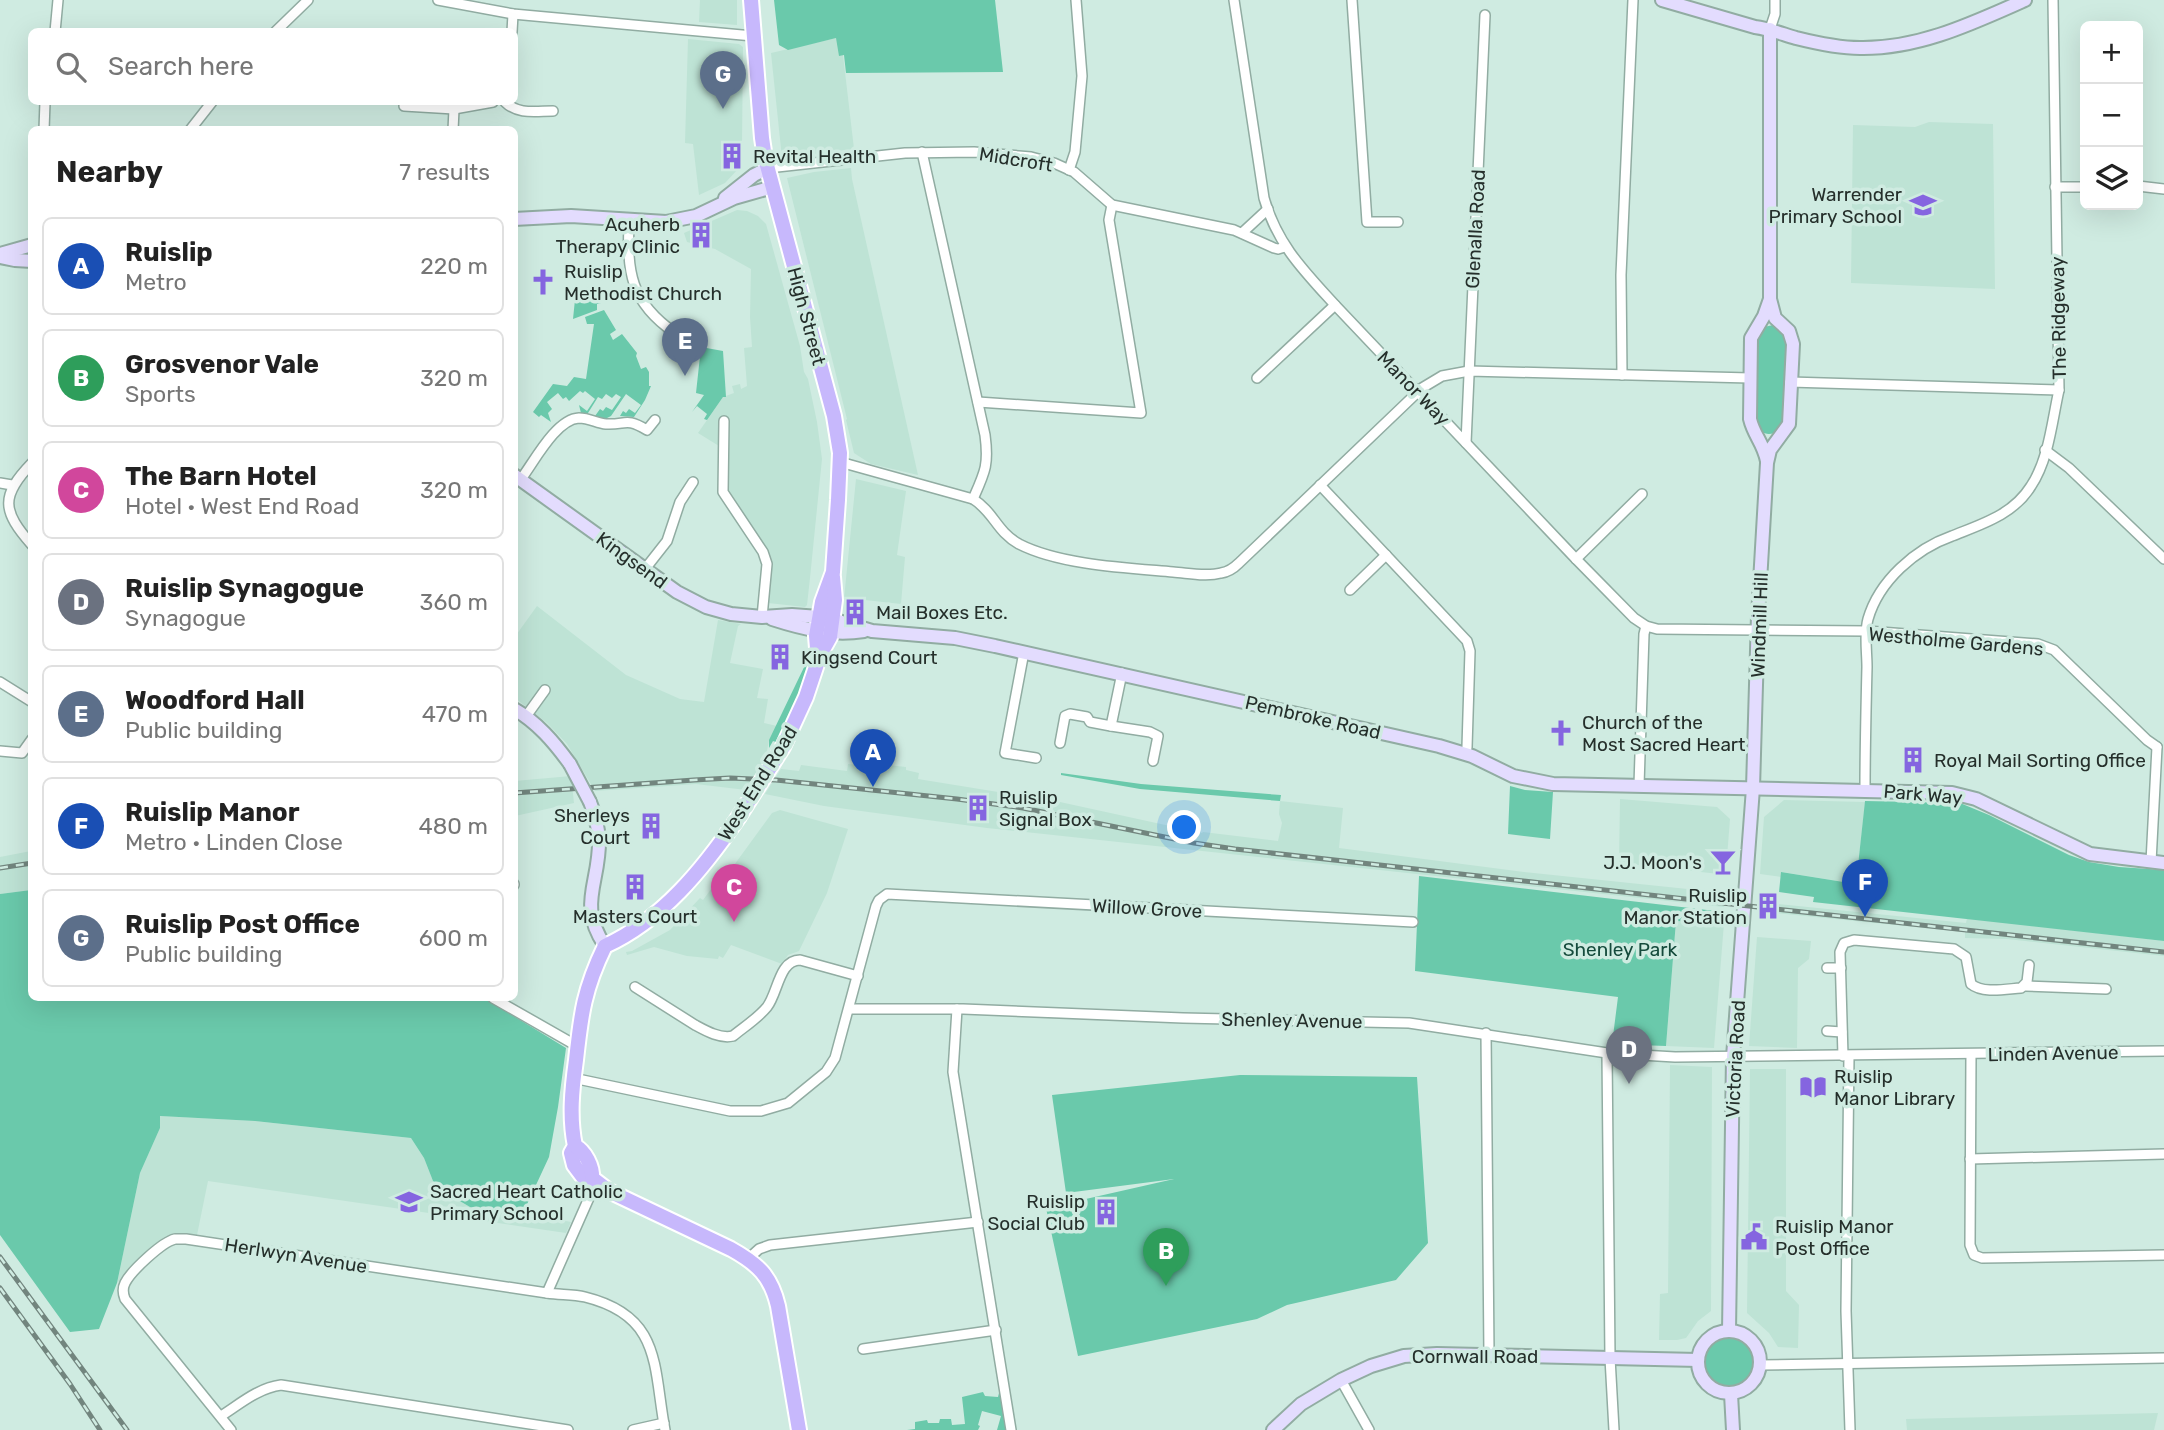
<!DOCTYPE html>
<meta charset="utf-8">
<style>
:root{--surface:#fff;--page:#f2f2f2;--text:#222;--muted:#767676;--line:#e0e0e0;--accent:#d93025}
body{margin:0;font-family:Rubik,sans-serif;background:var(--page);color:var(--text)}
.controls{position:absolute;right:21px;top:21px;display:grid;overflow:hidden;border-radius:10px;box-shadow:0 7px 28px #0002}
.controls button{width:63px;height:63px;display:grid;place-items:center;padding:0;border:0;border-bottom:2px solid var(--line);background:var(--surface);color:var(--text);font:35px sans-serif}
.you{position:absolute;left:1185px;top:828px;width:24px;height:24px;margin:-18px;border:5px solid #fff;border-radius:50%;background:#1a73e8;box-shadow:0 0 0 10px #1a73e833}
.badge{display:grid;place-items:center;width:46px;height:46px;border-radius:50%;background:var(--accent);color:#fff;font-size:23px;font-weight:700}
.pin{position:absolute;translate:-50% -58px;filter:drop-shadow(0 2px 4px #0008)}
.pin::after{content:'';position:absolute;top:37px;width:24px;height:21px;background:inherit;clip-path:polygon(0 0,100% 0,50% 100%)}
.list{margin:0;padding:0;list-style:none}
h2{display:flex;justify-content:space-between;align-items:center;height:91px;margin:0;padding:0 28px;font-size:30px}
h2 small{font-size:23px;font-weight:400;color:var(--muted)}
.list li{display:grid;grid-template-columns:46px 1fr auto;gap:21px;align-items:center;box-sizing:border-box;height:98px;margin:0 14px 14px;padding:0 14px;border:2px solid var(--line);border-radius:10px}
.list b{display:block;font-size:26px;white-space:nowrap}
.list p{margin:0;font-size:23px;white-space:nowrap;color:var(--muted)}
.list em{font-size:23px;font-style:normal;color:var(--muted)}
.icon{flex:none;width:38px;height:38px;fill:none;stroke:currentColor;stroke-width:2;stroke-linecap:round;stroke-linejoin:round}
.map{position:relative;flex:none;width:2164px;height:1430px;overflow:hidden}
.search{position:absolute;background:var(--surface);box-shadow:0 7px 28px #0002;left:28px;top:28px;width:490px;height:77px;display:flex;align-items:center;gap:18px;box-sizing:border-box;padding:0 24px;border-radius:10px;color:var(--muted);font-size:26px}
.panel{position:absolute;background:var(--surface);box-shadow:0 7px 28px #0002;left:28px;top:126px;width:490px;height:875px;border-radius:10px}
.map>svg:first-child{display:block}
</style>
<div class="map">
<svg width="2164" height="1430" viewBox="0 0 2164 1430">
<rect width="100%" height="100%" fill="#cfebe1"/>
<g fill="#bee3d5">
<polygon points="700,0 737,0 737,25 699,22"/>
<polygon points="836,38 843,55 854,149 782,158 771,53"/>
<polygon points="688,39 739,44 743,47 742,143 738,169 725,183 699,195 693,144 685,143"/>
<polygon points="1929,122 1993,124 1995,289 1851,283 1853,125 1915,127"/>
<polygon points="851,168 852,179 918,475 871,464 854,453 846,420 847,419 787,178 814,172"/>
<polygon points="737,210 747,211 758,216 766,224 800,346 804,372 808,379 817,422 822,459 810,578 807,605 805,607 768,603 771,561 764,546 727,492 727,447 719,446 698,433 723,397 734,393 732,386 740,384 741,389 747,386 744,348 752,347 750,317 751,269 715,249 687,242 684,233"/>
<polygon points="856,479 906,491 897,555 905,557 901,604 865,600 863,618 848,616 844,599"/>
<polygon points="537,606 626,675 680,699 704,702 718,620 741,624 738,626 730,663 763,669 757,698 768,699 764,723 777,726 769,740 767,751 770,753 746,790 696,784 595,791 567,744 547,723 515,698 514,638"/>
<polygon points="857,762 888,763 888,765 906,767 906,770 919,773 918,779 1060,802 1202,833 1203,832 1278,841 1282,823 1279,814 1280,801 1343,808 1339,848 1524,872 1726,893 1724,907 987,828 824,806 765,794 781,769 799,771 801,765 847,771 848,764 856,765"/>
<polygon points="571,776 574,803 515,816 515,781"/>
<polygon points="1620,799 1717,807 1730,819 1726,870 1719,874 1619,863"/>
<polygon points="1784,800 1865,802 1856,884 1782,872 1781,877 1760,874 1764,817"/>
<polygon points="780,810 848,829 827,893 799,951 788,955 782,964 731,945 723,958 719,956 718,959 687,956 654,947 627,955 626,952 632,951 670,930 700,898 703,900 717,881 721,883 772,813"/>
<polygon points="31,851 31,890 0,894 0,857"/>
<polygon points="1777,904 1966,923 1967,918 2164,941 2164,956 2007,939 1965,938 1965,932 1776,913"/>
<polygon points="1676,921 1724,923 1714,1048 1666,1046"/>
<polygon points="1757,937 1811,941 1809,959 1798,968 1797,1048 1749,1046"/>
<polygon points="1670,1065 1712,1067 1711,1311 1698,1321 1686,1338 1677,1340 1659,1340 1660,1294 1668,1293"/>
<polygon points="1750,1069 1786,1069 1786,1291 1799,1305 1798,1348 1778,1347 1769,1333 1747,1313"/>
<polygon points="160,1116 255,1121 411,1138 424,1158 433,1181 453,1197 470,1207 523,1213 571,1222 566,1233 208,1181 197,1235 176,1233 164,1237 117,1283 140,1173 160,1128"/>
<polygon points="2158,1413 2154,1430 1907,1430 1906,1419"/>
</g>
<g fill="#6ac9ab">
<polygon points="774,0 995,0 1003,72 846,73 844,55 839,56 836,38 788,50 779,45"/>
<polygon points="576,290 576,295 581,295 581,292 592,291 595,300 600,299 601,303 597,304 597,310 573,319"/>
<polygon points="604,310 616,330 610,334 613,340 622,334 637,353 636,356 641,369 646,367 649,372 649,386 651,386 645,400 634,417 620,416 623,411 626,413 629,409 635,413 641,405 626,394 611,416 605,419 595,416 600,409 603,411 606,407 612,410 621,397 616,394 612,398 606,394 602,399 598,397 588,413 581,413 579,405 587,411 595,399 585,391 583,393 580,391 569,401 566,397 563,399 558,393 547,402 552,409 548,413 551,422 541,415 539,417 533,412 553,384 567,386 574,377 586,379 594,324 587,324 585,317"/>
<path d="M1773,325L1782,329L1788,337L1785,423C1772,439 1763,437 1753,421L1755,343L1764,327Z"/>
<polygon points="701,347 723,351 726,397 723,397 707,420 704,419 707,414 697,406 692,412 704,395 696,393"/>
<path d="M808,659C805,688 790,716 776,742L773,741L769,748V740Z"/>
<polygon points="1061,773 1141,784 1281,795 1280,801 1140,789 1061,775"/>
<polygon points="1510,786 1525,790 1553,792 1550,839 1508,834"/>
<polygon points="1865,801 1960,803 1989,815 2069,855 2089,862 2119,867 2164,870 2164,941 1813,902 1814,897 1779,892 1781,872 1856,884"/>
<polygon points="1419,876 1724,912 1724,923 1676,921 1666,1046 1612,1044 1618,997 1415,971"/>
<polygon points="31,890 32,998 484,998 566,1048 558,1107 549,1157 523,1213 470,1207 453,1197 433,1181 424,1158 411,1138 255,1121 160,1116 160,1128 140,1173 117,1283 99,1329 70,1332 0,1235 0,894"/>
<polygon points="1240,1075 1417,1077 1428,1243 1396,1280 1287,1305 1257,1319 1078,1356 1046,1208 1174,1179 1066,1193 1052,1095"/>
<circle cx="1729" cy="1362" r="24"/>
<polygon points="983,1392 985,1396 998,1397 999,1393 1006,1393 1011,1430 997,1430 1001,1416 982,1411 978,1425 980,1426 978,1430 907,1430 915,1429 915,1422 927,1420 928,1423 939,1423 940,1419 951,1419 952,1425 965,1424 962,1397"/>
</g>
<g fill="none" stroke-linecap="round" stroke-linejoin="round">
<g stroke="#91aca2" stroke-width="12">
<g id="street">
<polyline points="438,0 513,14 753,36"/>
<path d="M1234,0L1264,198C1277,244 1303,270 1335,305L1576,559L1634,618L1646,626L1657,629L1867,631L2038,644L2054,650L2147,740L2157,747"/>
<polyline points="1352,0 1367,222 1398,222"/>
<polyline points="1770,29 1775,14 1775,0"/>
<polyline points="55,32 58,0"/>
<polyline points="275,32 308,0"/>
<polyline points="512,32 513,14"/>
<path d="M505,102C518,115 536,111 553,111"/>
<polyline points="404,106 454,109 493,102"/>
<polyline points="44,130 45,102"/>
<polyline points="190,130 212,102"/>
<polyline points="453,130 454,109"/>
<path d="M922,152L985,435C989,465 985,472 973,499"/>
<polyline points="768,168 905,153 974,152 1031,157 1054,163 1074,172 1112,205 1234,230 1274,248 1278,249 1285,247"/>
<polyline points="1069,170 1075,152 1082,76 1076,0"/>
<polyline points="2138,186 2164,189"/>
<polyline points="2055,187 2085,187"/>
<path d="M629,221C627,272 630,302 675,333"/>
<polyline points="1242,233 1268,209"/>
<polyline points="1622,375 1621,275 1633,0"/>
<polyline points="1257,378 1335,305"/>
<polyline points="1790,382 2059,390"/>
<polyline points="978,402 1141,413 1109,220 1112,205"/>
<polyline points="724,421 723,492 763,552 767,564 762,617"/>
<polyline points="1466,443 1485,15"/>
<polyline points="2045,450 2069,468 2164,559"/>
<path d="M840,462L973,499C994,512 996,531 1019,544C1060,565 1127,568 1173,572C1188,573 1206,577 1221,573C1228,572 1234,568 1239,563L1422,388L1442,376L1469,371L1750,378"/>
<path d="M32,463C0,496 2,511 32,545"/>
<path d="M521,479C534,462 556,419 579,418C589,418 597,423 606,424C627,425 625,417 647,430L655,420"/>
<polyline points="0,483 12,485"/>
<polyline points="1320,485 1467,641 1470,651 1467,747 1466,754"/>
<polyline points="1576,559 1642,494"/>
<polyline points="645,569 667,541 680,502 693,482"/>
<polyline points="1350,590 1386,555"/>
<polyline points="1024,652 1005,753 1036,758"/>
<polyline points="0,682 32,702"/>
<polyline points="527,715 545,690"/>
<polyline points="1111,726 1150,732 1158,736 1153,761"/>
<polyline points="1060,743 1065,716 1070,714 1087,717 1090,722 1111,726 1122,673"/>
<polyline points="0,751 22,753 32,739"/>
<polyline points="1639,785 1644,634 1646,626"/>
<path d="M1865,789C1865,749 1866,708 1867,667C1867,652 1864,633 1868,619C1879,581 1915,549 1952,536C1982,524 2013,515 2031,486C2049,459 2052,421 2059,390L2053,0"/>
<polyline points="2151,862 2157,747"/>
<polyline points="514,884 514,885"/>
<polyline points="1827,968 1841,968"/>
<polyline points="2025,986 2106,989"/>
<path d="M635,987L695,1025C706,1031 720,1039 733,1036C744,1027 758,1018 767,1007C778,993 779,960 800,960L858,976"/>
<polyline points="493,998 577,1046"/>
<polyline points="849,1009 963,1009 1183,1018 1409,1023 1607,1053 1675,1057 2164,1051"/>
<polyline points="957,1009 953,1072 1011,1430"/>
<polyline points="1827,1031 1842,1032"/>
<polyline points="1486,1033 1489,1354"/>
<polyline points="1607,1053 1610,1358 1614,1430"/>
<polyline points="1971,1054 1970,1245 1974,1255 1982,1258 2164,1255"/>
<path d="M1843,1056L1840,952L1844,943L1854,940L1954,949L1966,957L1971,984C1983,994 2006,989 2021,988L2027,982L2029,965"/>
<polyline points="1849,1056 1846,1311 1850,1430"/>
<polyline points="573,1078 730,1111 761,1111 788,1103 826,1072 835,1058 876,906 879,900 887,894 1413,922"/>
<polyline points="1970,1159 2164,1154"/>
<polyline points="748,1259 759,1249 770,1245 978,1222"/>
<path d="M547,1293C560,1295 573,1294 585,1297C662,1316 653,1366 665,1430"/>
<polyline points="863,1349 996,1330"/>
<polyline points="1761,1365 2164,1358"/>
<polyline points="1341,1380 1369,1430"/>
<path d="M221,1416C240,1404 258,1388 281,1385L568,1430"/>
<path d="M231,1430L125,1299C123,1294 122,1289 125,1283C131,1271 162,1242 175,1239C177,1239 184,1239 186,1239L547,1293L596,1182"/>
<polyline points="633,1430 664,1423"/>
</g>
</g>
<g stroke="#91aca2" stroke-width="16">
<g id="secondary">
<path d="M1662,0L1755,27C1770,29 1782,34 1796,38C1816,43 1840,48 1860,48C1919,49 1973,23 2025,0"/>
<polyline points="725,198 754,175 768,168"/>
<polyline points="514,219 571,216 666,222 696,216 734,198 773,187"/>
<polyline points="0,254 32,245"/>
<polyline points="0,257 15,260 32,261"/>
<path d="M1767,461C1763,442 1754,436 1750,419L1751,338L1764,316L1770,299"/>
<polyline points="514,475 677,592 706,607 731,614 762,617 792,615 819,617 835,620 872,631 955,638 995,646 1439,746 1472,756 1513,776 1553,784 1952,793 1976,799 2090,854 2164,863"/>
<path d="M772,619C803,629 832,636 864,631"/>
<path d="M514,709C537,722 554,742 570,764"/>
<path d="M590,802C595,814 598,826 599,840C600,883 577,904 605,946"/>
<circle cx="1729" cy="1362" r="31"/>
<polyline points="1729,1331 1733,1057 1753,788 1758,616 1767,463 1770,450 1789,424 1793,344 1789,331 1775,318 1770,299 1770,29"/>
<polyline points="1731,1394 1733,1430"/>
<polyline points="1273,1430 1301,1404 1341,1380 1371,1366 1404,1356 1437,1354 1698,1360"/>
</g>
</g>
<g stroke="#fff" stroke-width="18">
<g id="primary">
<polyline points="751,0 762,138 765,158 834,416 840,453 838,500 833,572 822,602 816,636 818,660"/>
<polyline points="783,747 806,697 820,655 830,637 835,600 833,577"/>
<path d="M738,818C703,869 662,920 605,946C584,989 581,1014 576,1060C572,1089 569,1117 575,1146L571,1153L574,1165L583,1177L592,1178L609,1191L731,1249C758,1264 771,1276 778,1306L799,1430"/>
<path d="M575,1146C585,1151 593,1167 592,1178"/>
</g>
</g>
<use href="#street" stroke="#fff" stroke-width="9"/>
<use href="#secondary" stroke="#e3dcfe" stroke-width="12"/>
<use href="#primary" stroke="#c7b8fc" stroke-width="14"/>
<g stroke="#72857e" stroke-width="5">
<g id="rail">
<polyline points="514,793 694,780 730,778 776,780 957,799 1023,808 1194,843 1235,849 2164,952"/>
<polyline points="0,868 32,863"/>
<polyline points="0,1257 127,1430"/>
<polyline points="0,1288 70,1384 100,1430"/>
</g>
</g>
<use href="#rail" stroke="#cfebe1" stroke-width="2.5" stroke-dasharray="8" stroke-linecap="butt"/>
<g stroke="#91aca2" stroke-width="16" stroke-linecap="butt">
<polyline id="secondary-bridge" points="570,764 590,802"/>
</g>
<g stroke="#fff" stroke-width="18" stroke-linecap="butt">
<polyline id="primary-bridge" points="738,818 783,747"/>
</g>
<use href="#secondary-bridge" stroke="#e3dcfe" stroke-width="12"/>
<use href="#primary-bridge" stroke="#c7b8fc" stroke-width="14"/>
</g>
<defs>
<g id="building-bare" transform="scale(2.1)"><path d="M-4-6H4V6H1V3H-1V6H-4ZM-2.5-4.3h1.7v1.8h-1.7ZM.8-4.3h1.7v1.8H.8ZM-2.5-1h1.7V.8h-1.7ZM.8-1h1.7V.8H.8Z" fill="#8565e0" stroke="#cfebe1" stroke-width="2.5" paint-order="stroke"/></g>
<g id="school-bare" transform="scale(2.1)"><path d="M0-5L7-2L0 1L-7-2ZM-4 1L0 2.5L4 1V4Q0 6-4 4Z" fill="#8565e0" stroke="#cfebe1" stroke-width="2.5" paint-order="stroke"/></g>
<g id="church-bare" transform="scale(2.1)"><path d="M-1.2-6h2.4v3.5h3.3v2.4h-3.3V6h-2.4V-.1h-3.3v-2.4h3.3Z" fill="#8565e0" stroke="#cfebe1" stroke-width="2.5" paint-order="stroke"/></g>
<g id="bar-bare" transform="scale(2.1)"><path d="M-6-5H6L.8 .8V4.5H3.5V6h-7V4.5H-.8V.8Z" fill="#8565e0" stroke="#cfebe1" stroke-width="2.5" paint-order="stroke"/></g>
<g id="library-bare" transform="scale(2.1)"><path d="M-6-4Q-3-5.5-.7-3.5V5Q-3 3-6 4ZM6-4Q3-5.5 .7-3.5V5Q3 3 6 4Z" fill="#8565e0" stroke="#cfebe1" stroke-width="2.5" paint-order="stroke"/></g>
<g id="civic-bare" transform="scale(2.1)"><path d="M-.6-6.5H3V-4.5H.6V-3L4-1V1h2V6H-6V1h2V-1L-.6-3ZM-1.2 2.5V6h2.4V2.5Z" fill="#8565e0" stroke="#cfebe1" stroke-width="2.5" paint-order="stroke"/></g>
</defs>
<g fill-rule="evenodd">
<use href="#building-bare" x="732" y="156"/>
<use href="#school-bare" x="1923" y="205"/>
<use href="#building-bare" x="701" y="235"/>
<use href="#church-bare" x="543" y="282"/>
<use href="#building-bare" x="855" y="612"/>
<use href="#building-bare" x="780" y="657"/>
<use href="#church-bare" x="1561" y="733"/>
<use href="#building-bare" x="1913" y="760"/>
<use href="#building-bare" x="978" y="808"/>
<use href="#building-bare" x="651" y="826"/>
<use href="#bar-bare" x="1723" y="862"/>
<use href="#building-bare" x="635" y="887"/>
<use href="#building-bare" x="1768" y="906"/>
<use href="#library-bare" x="1813" y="1087"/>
<use href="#school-bare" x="409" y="1202"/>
<use href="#building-bare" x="1106" y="1212"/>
<use href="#civic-bare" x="1754" y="1237"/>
</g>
<g text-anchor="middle" stroke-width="7" stroke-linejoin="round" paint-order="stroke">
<g font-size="19" fill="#252f2b" stroke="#cfebe1" text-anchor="start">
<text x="753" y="163">Revital Health</text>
<text x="1902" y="201" text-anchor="end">Warrender<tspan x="1902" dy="22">Primary School</tspan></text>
<text x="680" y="231" text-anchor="end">Acuherb<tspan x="680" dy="22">Therapy Clinic</tspan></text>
<text x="564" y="278">Ruislip<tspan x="564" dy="22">Methodist Church</tspan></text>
<text x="876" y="619">Mail Boxes Etc.</text>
<text x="801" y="664">Kingsend Court</text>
<text x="1582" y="729">Church of the<tspan x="1582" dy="22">Most Sacred Heart</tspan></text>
<text x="1934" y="767">Royal Mail Sorting Office</text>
<text x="999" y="804">Ruislip<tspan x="999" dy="22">Signal Box</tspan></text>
<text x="630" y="822" text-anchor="end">Sherleys<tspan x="630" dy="22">Court</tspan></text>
<text x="1702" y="869" text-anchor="end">J.J. Moon's</text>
<text x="1747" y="902" text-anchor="end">Ruislip<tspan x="1747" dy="22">Manor Station</tspan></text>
<text x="635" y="923" text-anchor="middle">Masters Court</text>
<text x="1834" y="1083">Ruislip<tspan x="1834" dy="22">Manor Library</tspan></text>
<text x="430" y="1198">Sacred Heart Catholic<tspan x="430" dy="22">Primary School</tspan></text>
<text x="1085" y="1208" text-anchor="end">Ruislip<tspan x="1085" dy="22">Social Club</tspan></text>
<text x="1775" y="1233">Ruislip Manor<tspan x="1775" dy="22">Post Office</tspan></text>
</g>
<g font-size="19" fill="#252f2b" stroke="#cfebe1">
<text transform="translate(1016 159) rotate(9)" y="7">Midcroft</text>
<text transform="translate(1475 229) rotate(-87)" y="7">Glenalla Road</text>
<text transform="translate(807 316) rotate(75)" y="7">High Street</text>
<text transform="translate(2058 318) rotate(-91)" y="7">The Ridgeway</text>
<text transform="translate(1414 388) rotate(46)" y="7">Manor Way</text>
<text transform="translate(632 560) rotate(36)" y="7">Kingsend</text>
<text transform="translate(1759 625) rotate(-88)" y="7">Windmill Hill</text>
<text transform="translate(1956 641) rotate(5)" y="7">Westholme Gardens</text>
<text transform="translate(1313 717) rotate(13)" y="7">Pembroke Road</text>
<text transform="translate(757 783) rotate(-58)" y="7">West End Road</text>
<text transform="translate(1923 794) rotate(5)" y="7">Park Way</text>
<text transform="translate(1147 908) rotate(3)" y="7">Willow Grove</text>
<text transform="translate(1292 1020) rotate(1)" y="7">Shenley Avenue</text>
<text transform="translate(2053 1053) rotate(-1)" y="7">Linden Avenue</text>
<text transform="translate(1735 1059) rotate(-87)" y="7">Victoria Road</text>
<text transform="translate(296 1255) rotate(9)" y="7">Herlwyn Avenue</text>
<text x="1475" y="1363">Cornwall Road</text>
</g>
<g font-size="19" fill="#154b3c" stroke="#cfebe1">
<text x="1620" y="956">Shenley Park</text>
</g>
</g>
</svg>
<div class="controls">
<button>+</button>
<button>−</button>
<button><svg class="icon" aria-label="layers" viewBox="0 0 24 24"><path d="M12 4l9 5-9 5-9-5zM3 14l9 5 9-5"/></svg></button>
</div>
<div class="you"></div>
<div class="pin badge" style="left:873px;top:787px;background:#1a4fb4">A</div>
<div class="pin badge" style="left:1166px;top:1286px;background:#2e9e5b">B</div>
<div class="pin badge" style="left:734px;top:922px;background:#d1479c">C</div>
<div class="pin badge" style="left:1629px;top:1084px;background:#6b7280">D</div>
<div class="pin badge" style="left:685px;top:376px;background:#5c6f8a">E</div>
<div class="pin badge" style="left:1865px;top:917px;background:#1a4fb4">F</div>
<div class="pin badge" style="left:723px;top:109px;background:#5c6f8a">G</div>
<div class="search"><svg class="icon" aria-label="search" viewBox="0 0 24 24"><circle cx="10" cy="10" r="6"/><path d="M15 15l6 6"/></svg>Search here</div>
<section class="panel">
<h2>Nearby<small>7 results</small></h2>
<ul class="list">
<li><span class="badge" style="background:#1a4fb4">A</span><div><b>Ruislip</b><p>Metro</p></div><em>220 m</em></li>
<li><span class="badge" style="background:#2e9e5b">B</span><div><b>Grosvenor Vale</b><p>Sports</p></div><em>320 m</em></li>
<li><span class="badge" style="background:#d1479c">C</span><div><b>The Barn Hotel</b><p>Hotel · West End Road</p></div><em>320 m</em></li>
<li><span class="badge" style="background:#6b7280">D</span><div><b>Ruislip Synagogue</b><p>Synagogue</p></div><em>360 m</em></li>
<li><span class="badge" style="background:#5c6f8a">E</span><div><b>Woodford Hall</b><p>Public building</p></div><em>470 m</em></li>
<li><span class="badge" style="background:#1a4fb4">F</span><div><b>Ruislip Manor</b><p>Metro · Linden Close</p></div><em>480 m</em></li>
<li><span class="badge" style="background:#5c6f8a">G</span><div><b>Ruislip Post Office</b><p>Public building</p></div><em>600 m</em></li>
</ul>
</section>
</div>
